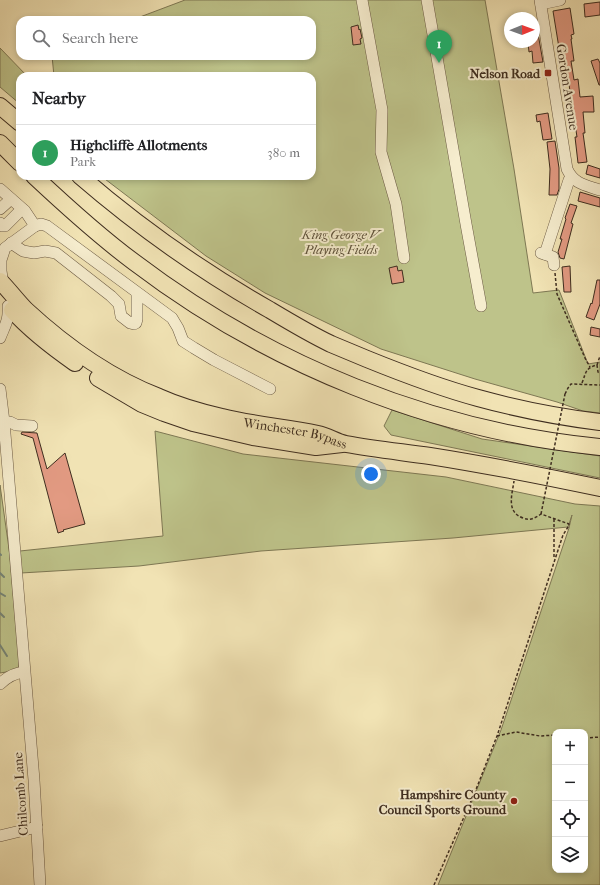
<!DOCTYPE html>
<meta charset="utf-8">
<style>
:root{--surface:#fff;--page:#f6f6f6;--text:#202124;--muted:#757577;--line:#e0e0e0;--accent:#8f2418}
body{margin:0;font-family:"IM FELL French Canon",serif;background:var(--page);color:var(--text)}
.controls{position:absolute;right:12px;bottom:12px;display:grid;overflow:hidden;border-radius:8px;box-shadow:0 2px 6px #0003}
.controls button{width:36px;height:36px;display:grid;place-items:center;padding:0;border:0;border-bottom:1px solid var(--line);background:var(--surface);color:var(--text);font:20px sans-serif}
.compass{position:absolute;left:504px;top:12px;width:36px;height:36px;border-radius:50%;background:var(--surface);box-shadow:0 2px 6px #0003;rotate:89deg}
.you{position:absolute;left:371px;top:474px;width:14px;height:14px;margin:-10px;border:3px solid #fff;border-radius:50%;background:#1a73e8;box-shadow:0 0 0 6px #1a73e833}
.badge{display:grid;place-items:center;width:26px;height:26px;border-radius:50%;background:var(--accent);color:#fff;font-size:13px;font-weight:700}
.pin{position:absolute;translate:-50% -33px;filter:drop-shadow(0 1px 2px #0008)}
.pin::after{content:'';position:absolute;top:21px;width:14px;height:12px;background:inherit;clip-path:polygon(0 0,100% 0,50% 100%)}
.list{margin:0;padding:0;list-style:none}
h2{display:flex;justify-content:space-between;align-items:center;height:52px;margin:0;padding:0 16px;font-size:17px}
h2 small{font-size:13px;font-weight:400;color:var(--muted)}
.list li{display:grid;grid-template-columns:26px 1fr auto;gap:12px;align-items:center;box-sizing:border-box;height:56px;padding:0 16px;border-top:1px solid var(--line)}
.list b{display:block;font-size:15px;white-space:nowrap}
.list p{margin:0;font-size:13px;white-space:nowrap;color:var(--muted)}
.list em{font-size:13px;font-style:normal;color:var(--muted)}
.icon{flex:none;width:22px;height:22px;fill:none;stroke:currentColor;stroke-width:2;stroke-linecap:round;stroke-linejoin:round}
.map{position:relative;flex:none;width:600px;height:885px;overflow:hidden}
.search{position:absolute;background:var(--surface);box-shadow:0 2px 6px #0003;left:16px;top:16px;width:300px;height:44px;display:flex;align-items:center;gap:10px;box-sizing:border-box;padding:0 14px;border-radius:12px;color:var(--muted);font-size:15px}
.panel{position:absolute;background:var(--surface);box-shadow:0 2px 6px #0003;left:16px;top:72px;width:300px;height:108px;border-radius:12px}
.map>svg:first-child{display:block}
</style>
<div class="map">
<svg width="600" height="885" viewBox="0 0 600 885">
<rect width="100%" height="100%" fill="#f1e3b4"/>
<filter id="stains"><feTurbulence type="fractalNoise" baseFrequency=".005" numOctaves="4"/><feColorMatrix values="0 0 0 0 .2 0 0 0 0 .09 0 0 0 0 .02 0 0 0 .5 -.17"/></filter>
<radialGradient id="worn" r=".72"><stop offset=".6" stop-color="#630" stop-opacity="0"/><stop offset="1" stop-color="#630" stop-opacity=".3"/></radialGradient>
<g fill="#bec38a" stroke="#7e7854" fill-rule="evenodd">
<polygon points="185,0 485,0 514,169 533,293 559,290 588,364 600,362 600,413 583,411 557,402 475,379 381,349 265,293 206,256 101,176 312,176 312,76 54,76 52,56 312,56 312,20 132,20"/>
<polygon points="0,48 27,76 20,76 20,104 0,87"/>
<polygon points="392,410 482,439 600,456 600,478 391,435 384,426"/>
<path d="M155,431L243,454L446,477L575,504L600,506V885H438L501,730L569,528L572,515L568,527L453,538L261,551L139,566L21,573L20,551L163,536ZM555,732H585V870H555Z"/>
<polygon points="0,485 10,556 19,660 19,670 0,673"/>
</g>
<g fill="none" stroke-linecap="round" stroke-linejoin="round">
<g stroke="#768476" stroke-width="2">
<polyline points="0,554 1,555"/>
<polyline points="0,573 4,577"/>
<polyline points="0,593 5,596"/>
<polyline points="0,613 4,617"/>
<polyline points="0,645 7,656"/>
</g>
</g>
<g fill="#e29a82" stroke="#3e2d1f">
<polygon points="600,2 600,15 585,17 584,4"/>
<polygon points="570,8 574,34 571,35 572,39 571,39 574,61 571,61 574,80 578,79 580,97 593,96 594,112 583,112 585,133 583,133 587,162 578,163 575,137 577,137 568,78 565,78 560,48 559,48 553,11"/>
<polygon points="358,25 359,30 360,29 362,38 360,39 361,44 353,45 351,27"/>
<polygon points="537,28 543,62 533,63 532,51 529,52 528,43 534,42 534,29"/>
<polygon points="598,59 600,63 600,85 599,85 591,61"/>
<polygon points="548,113 552,139 543,140 540,121 537,122 536,115"/>
<polygon points="555,141 559,168 559,189 557,195 549,195 550,169 547,142"/>
<polygon points="588,165 600,169 600,178 586,174"/>
<polygon points="580,192 600,198 600,207 578,201"/>
<polygon points="570,204 577,206 571,223 573,224 564,259 560,258 558,252 562,239 560,239 566,219 565,218"/>
<polygon points="397,266 398,271 402,270 404,282 392,284 389,268"/>
<polygon points="570,266 571,292 564,292 562,267"/>
<polygon points="597,280 600,280 600,304 594,320 586,317 591,303 592,304"/>
<polygon points="591,327 600,329 600,337 590,335"/>
<polygon points="22,432 37,433 47,469 65,453 85,524 63,530 64,531 58,533 33,438 21,434"/>
</g>
<g fill="none" stroke-linecap="round" stroke-linejoin="round">
<g stroke="#6b5a44" stroke-width="12">
<g id="minor">
<polyline points="362,0 382,110 381,152 396,204 404,258"/>
<polyline points="427,0 466,224 481,306"/>
<path d="M540,0L567,169C574,184 585,185 600,190"/>
<polyline points="541,4 560,0"/>
<polyline points="0,189 25,211 35,226"/>
<polyline points="0,209 11,199"/>
<polyline points="0,223 2,226 5,226 22,209"/>
<polyline points="11,243 23,251 34,253 45,251 56,253 111,296 119,304 121,316 130,323 134,324 136,323 137,319 137,293"/>
<polyline points="541,253 553,257 554,265"/>
<polyline points="545,254 569,180 571,177"/>
<polyline points="3,284 1,271 1,260 5,248 35,226 41,224 47,226 172,318 178,328 183,341 194,348 214,360 270,389"/>
<path d="M0,338C5,325 9,321 8,306"/>
<polyline points="0,389 4,422 34,780 40,885"/>
<polyline points="4,422 10,422 16,425 32,426"/>
<path d="M0,684C7,677 15,673 24,672"/>
<polyline points="0,836 37,827"/>
</g>
</g>
<g stroke="#3e2d1f" stroke-width="18">
<g id="highway">
<polyline points="0,106 20,123"/>
<polyline points="0,143 20,163"/>
<path d="M34,176C66,206 99,236 134,262C268,364 432,431 600,447"/>
<path d="M80,176C139,227 203,272 270,310C290,322 310,334 331,344C343,349 355,354 367,359C404,374 441,388 478,398C518,409 559,417 600,422"/>
<path id="s1" d="M0,281C9,290 17,301 26,310C65,346 110,378 159,397C179,406 200,412 222,417C253,425 286,427 318,434C328,436 336,442 346,444C373,449 402,452 430,456C487,465 543,476 600,488"/>
<path d="M12,310C31,331 52,347 75,363"/>
<polyline points="98,378 142,404 164,413 193,423 253,437 316,447 342,444"/>
</g>
</g>
<g stroke="#3e2d1f" stroke-width="1.5" stroke-dasharray="3 2" stroke-linecap="butt">
<polyline points="555,273 557,294 585,358 590,367"/>
<polyline points="597,365 600,356"/>
<path d="M582,383C586,373 585,368 597,365L598,372L600,374"/>
<polyline points="565,394 568,388 571,384 600,385"/>
<polyline points="554,519 554,559"/>
<polyline points="497,736 516,732 540,736 555,735"/>
<polyline points="585,738 600,737"/>
<path d="M434,885L475,792L497,736L563,535L568,527L569,524L541,514C535,518 530,521 523,518C506,512 512,495 514,481"/>
</g>
<use href="#minor" stroke="#f6edce" stroke-width="11"/>
<use href="#highway" stroke="#f1e3b4" stroke-width="16"/>
<polyline stroke="#3e2d1f" stroke-width="1.5" stroke-dasharray="3 2" stroke-linecap="butt" points="541,514 565,394"/>
</g>
<g fill="#8f2418" stroke="#f6edce" stroke-width="1.5">
<rect x="544" y="69" width="8" height="8" rx="2"/>
<circle cx="514" cy="801" r="4"/>
</g>
<g text-anchor="middle" stroke-width="4" stroke-linejoin="round" paint-order="stroke">
<g font-size="13" font-weight="bold" fill="#3e2d1f" stroke="#f6edce" text-anchor="end">
<text x="540" y="78">Nelson Road</text>
<text x="506" y="799">Hampshire County<tspan x="506" dy="15">Council Sports Ground</tspan></text>
</g>
<g font-size="13" fill="#3e2d1f" stroke="#f6edce">
<text transform="translate(568 87) rotate(81)" y="5">Gordon Avenue</text>
<text dy="5" stroke="none"><textPath href="#s1" startOffset="340">Winchester Bypass</textPath></text>
<text transform="translate(20 794) rotate(-94)" y="5">Chilcomb Lane</text>
</g>
<g font-size="13" font-style="italic" fill="#5e523a" stroke="#f6edce">
<text x="341" y="239">King George V<tspan x="341" dy="15">Playing Fields</tspan></text>
</g>
</g>
<rect width="100%" height="100%" filter="url(#stains)"/>
<rect width="100%" height="100%" fill="url(#worn)"/>
</svg>
<div class="controls">
<button>+</button>
<button>−</button>
<button><svg class="icon" aria-label="locate" viewBox="0 0 24 24"><circle cx="12" cy="12" r="6"/><path d="M12 2v4M12 18v4M2 12h4M18 12h4"/></svg></button>
<button><svg class="icon" aria-label="layers" viewBox="0 0 24 24"><path d="M12 4l9 5-9 5-9-5zM3 14l9 5 9-5"/></svg></button>
</div>
<svg class="compass" viewBox="-18 -18 36 36"><path d="M0-13l5 13h-10z" fill="#e53935"/><path d="M0 13l5-13h-10z" fill="#757577"/></svg>
<div class="you"></div>
<div class="pin badge" style="left:439px;top:63px;background:#2e9e5b">1</div>
<div class="search"><svg class="icon" aria-label="search" viewBox="0 0 24 24"><circle cx="10" cy="10" r="6"/><path d="M15 15l6 6"/></svg>Search here</div>
<section class="panel">
<h2>Nearby<small></small></h2>
<ul class="list">
<li><span class="badge" style="background:#2e9e5b">1</span><div><b>Highcliffe Allotments</b><p>Park</p></div><em>380 m</em></li>
</ul>
</section>
</div>
